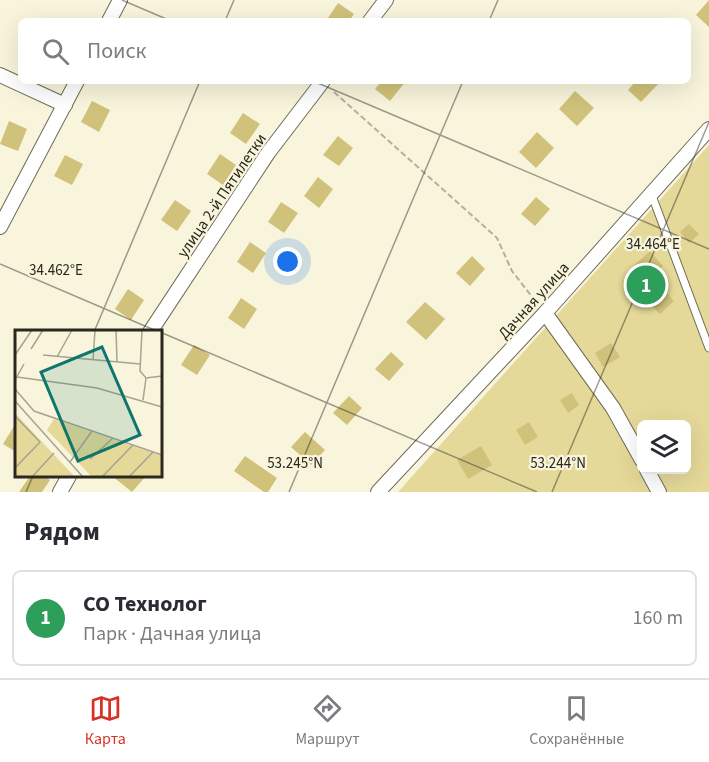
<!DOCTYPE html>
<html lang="ru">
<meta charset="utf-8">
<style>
:root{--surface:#fff;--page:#f7f7f7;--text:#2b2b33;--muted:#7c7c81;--line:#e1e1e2;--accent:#d93025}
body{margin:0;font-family:"Source Sans 3",sans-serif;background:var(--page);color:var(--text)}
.controls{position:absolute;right:18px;bottom:18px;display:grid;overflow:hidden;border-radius:9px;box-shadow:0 6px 24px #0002}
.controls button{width:54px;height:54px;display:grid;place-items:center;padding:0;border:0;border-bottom:2px solid var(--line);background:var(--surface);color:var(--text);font:30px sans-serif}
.you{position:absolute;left:288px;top:262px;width:21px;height:21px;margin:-15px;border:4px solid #fff;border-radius:50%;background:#1a73e8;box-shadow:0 0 0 9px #1a73e833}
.badge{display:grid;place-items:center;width:39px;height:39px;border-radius:50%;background:var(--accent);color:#fff;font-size:20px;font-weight:700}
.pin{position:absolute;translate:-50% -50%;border:3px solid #fff;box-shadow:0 2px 6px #0006}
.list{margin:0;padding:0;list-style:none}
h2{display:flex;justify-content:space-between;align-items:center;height:78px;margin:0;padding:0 24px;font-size:26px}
h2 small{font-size:20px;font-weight:400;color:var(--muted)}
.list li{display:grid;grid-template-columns:39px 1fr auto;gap:18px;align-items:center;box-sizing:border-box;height:96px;margin:0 12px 12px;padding:0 12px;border:2px solid var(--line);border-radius:9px}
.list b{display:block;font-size:22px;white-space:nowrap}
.list p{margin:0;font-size:20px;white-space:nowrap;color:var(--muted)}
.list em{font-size:20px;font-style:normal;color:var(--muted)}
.icon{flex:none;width:33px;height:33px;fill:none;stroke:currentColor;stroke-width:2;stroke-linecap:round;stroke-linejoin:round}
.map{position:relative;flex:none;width:709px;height:492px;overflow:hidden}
.search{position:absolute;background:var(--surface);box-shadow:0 6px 24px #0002;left:18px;right:18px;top:18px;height:66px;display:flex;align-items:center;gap:15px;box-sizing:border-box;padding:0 21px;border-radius:9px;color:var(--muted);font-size:22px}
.sheet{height:186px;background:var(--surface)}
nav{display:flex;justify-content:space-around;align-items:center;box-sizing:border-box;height:84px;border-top:2px solid var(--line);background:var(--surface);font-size:16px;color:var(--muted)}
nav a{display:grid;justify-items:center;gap:3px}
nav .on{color:var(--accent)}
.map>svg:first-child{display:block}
</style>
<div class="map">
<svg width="709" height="492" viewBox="0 0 709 492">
<rect width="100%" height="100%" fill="#f9f5dc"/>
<path fill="#e5d999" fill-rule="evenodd" d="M709,145V492H398ZM642,424H686V470H642Z"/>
<g fill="#d0c27a">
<polygon points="709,0 709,27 696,15"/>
<polygon points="338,3 354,14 349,21 326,21"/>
<polygon points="382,81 406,81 390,101 375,89"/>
<polygon points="636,81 661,81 641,102 628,90"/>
<polygon points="575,91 594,108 577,126 559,109"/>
<polygon points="92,101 110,110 99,132 81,122"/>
<polygon points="243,113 260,124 246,144 230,133"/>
<polygon points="9,121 27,129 18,151 0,144"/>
<polygon points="537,132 554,148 536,168 519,152"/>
<polygon points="338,136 353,148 339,166 323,155"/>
<polygon points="220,154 236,165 223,185 207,174"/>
<polygon points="65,155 83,164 72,185 54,176"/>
<polygon points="318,177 333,189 319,208 304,196"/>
<polygon points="536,197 550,209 535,226 521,214"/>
<polygon points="175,200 191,211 177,231 161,220"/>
<polygon points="281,202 298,213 284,233 268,222"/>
<polygon points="689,224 699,234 689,243 680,232"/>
<polygon points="250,242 266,253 253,273 237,262"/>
<polygon points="650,251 663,266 652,276 674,301 660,314 650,304 652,302 626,273"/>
<polygon points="472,256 485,269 470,286 456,273"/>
<polygon points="128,289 144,300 131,320 115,309"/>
<polygon points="241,298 257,309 244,329 228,318"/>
<polygon points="425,302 445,319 426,340 406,322"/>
<polygon points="611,343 620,357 603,367 595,353"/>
<polygon points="194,345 210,355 197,375 181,365"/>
<polygon points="391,352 404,364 389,381 375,369"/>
<polygon points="572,393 579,405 568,413 560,400"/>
<polygon points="349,396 362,408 347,425 333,413"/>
<polygon points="529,422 538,437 525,445 516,430"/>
<polygon points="16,423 16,452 3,444"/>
<polygon points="305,432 325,450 311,465 291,447"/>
<polygon points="481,446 492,465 468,479 457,460"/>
<polygon points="245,456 277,478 268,492 264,492 234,471"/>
<polygon points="30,476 44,476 50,480 42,492 19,492"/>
<polygon points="112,476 146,476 132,492"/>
</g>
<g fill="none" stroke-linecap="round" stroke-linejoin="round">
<g stroke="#706b56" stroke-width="9">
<polyline id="lane" points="651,193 709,348"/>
</g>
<g stroke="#706b56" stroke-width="16">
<g id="street">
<polyline points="109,21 120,0"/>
<polyline points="370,21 386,0"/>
<polyline points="0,75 65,105"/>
<polyline points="0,227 77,81"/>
<polyline points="545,313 613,408 642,460"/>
<polyline points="150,332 268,153 323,81"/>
<polyline points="647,470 659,492"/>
<polyline points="60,492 69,476"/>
<polyline points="378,492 545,313 709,129"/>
</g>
</g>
<polyline stroke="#b3b09c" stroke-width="2" stroke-dasharray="6 3" stroke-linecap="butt" points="334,92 497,238 512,271 536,302"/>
<use href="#lane" stroke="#fff" stroke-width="7"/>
<use href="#street" stroke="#fff" stroke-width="14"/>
</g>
<path fill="none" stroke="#2a281f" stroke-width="1.5" stroke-opacity="0.45" d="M122,0L171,21M225,21L234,0M489,21L498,0M313,81L709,249M0,264L159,332M94,332L200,81M160,332L537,492M26,492L33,476M289,492L463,81M552,492L709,122"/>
<g text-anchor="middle" stroke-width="4.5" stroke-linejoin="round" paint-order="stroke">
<g font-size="16" fill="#2a281f" stroke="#f9f5dc">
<text transform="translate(221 195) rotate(-56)" y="6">улица 2-й Пятилетки</text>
<text transform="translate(533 300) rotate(-48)" y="6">Дачная улица</text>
</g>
</g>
<g transform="translate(15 330)">
<rect width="147" height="147" fill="#f9f5dc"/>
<path d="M0,83L60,147H0ZM39,89L147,126V147H77L32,100Z" fill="#e5d999"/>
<path fill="none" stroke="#a6a390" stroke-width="1.5" d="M101,0L102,32M127,0L125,41L131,48L147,46M16,19L28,0M0,25L17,0M28,25L125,34M42,27L57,0M78,30L80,0M2,47L82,58L147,77M0,50L9,34M0,59L19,81L147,125M128,70L131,48M0,71L68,147M0,86L25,112L0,138M75,129L98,108M55,132L77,101M17,147L39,123M87,147L118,115M114,147L138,122"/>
<path fill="#0f766e" fill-opacity="0.15" stroke="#0f766e" stroke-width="3" d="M87,17L125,105L63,131L26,42Z"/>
<rect width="147" height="147" fill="none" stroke="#2a281f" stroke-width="3"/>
</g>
<g font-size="15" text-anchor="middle" fill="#2a281f" stroke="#f9f5dc" stroke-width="4.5" stroke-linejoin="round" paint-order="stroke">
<text x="653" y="249">34.464°E</text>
<text x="56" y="275">34.462°E</text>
<text x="295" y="468">53.245°N</text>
<text x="558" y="468">53.244°N</text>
</g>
</svg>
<div class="controls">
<button><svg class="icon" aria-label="layers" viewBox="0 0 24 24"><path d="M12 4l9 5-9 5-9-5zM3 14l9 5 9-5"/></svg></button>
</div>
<div class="you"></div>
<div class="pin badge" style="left:646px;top:285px;background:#2e9e5b">1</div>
<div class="search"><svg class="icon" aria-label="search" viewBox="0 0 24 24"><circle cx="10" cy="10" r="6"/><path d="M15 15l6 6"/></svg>Поиск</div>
</div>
<section class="sheet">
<h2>Рядом<small></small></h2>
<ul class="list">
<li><span class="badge" style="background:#2e9e5b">1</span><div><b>СО Технолог</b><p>Парк · Дачная улица</p></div><em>160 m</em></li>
</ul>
</section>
<nav>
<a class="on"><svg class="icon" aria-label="map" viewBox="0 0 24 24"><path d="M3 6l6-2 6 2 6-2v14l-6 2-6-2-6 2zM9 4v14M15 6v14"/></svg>Карта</a>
<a><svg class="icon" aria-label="directions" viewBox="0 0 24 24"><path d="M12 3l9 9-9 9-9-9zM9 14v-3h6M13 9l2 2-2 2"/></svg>Маршрут</a>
<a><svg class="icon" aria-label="saved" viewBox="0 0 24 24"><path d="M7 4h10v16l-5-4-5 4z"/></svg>Сохранённые</a>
</nav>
